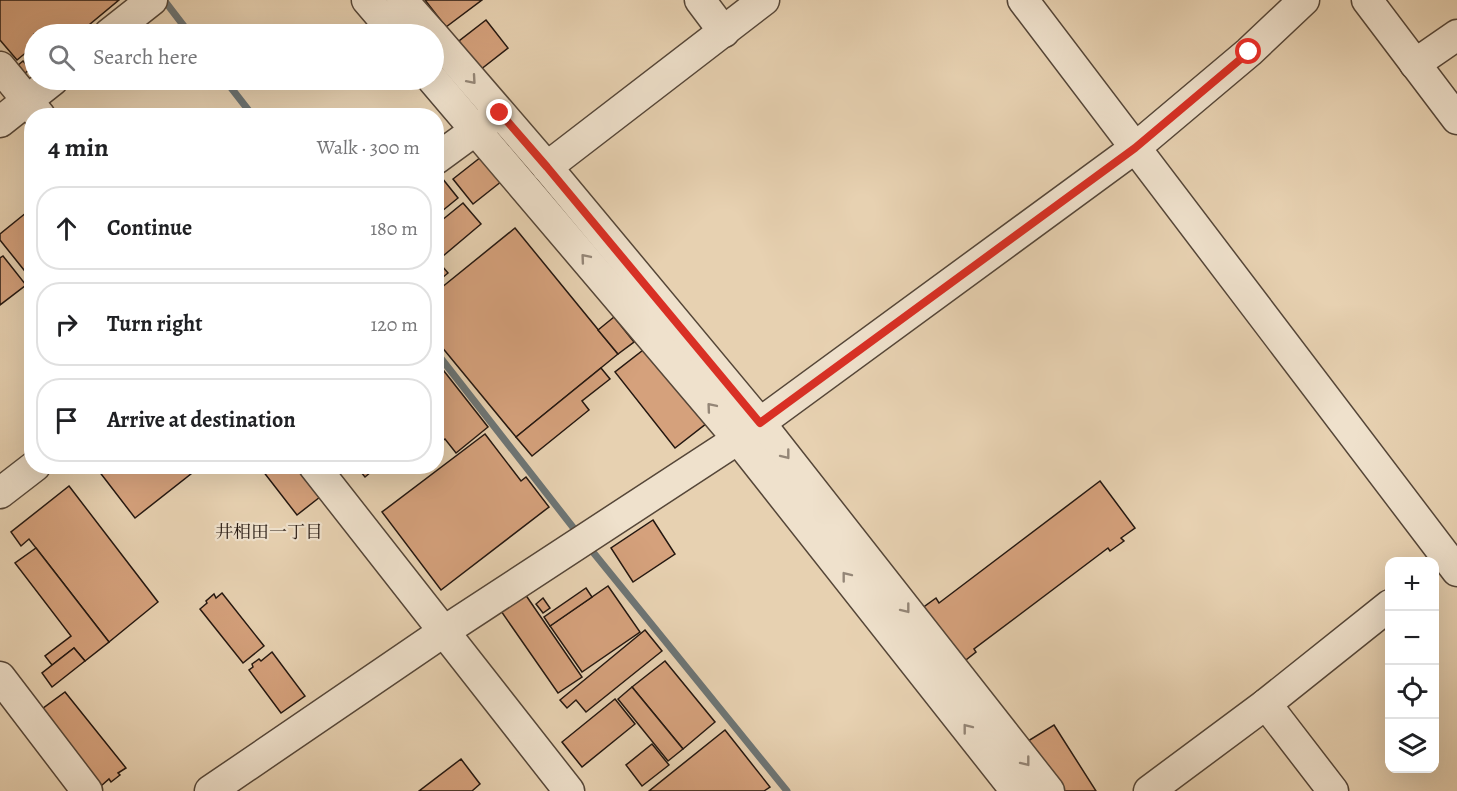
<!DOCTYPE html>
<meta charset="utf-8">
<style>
:root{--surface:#fff;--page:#f6f6f6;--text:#202124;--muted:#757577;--line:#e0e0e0}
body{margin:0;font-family:Alegreya,"Noto Serif JP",serif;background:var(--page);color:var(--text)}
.controls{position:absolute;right:18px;bottom:18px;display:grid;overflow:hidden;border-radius:12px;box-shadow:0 6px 24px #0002}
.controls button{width:54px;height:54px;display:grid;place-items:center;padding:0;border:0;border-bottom:2px solid var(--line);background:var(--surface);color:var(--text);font:30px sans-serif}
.stop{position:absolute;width:18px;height:18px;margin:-14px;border:4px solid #d93025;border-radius:50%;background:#fff}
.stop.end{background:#d93025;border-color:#fff;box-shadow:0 2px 6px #0008}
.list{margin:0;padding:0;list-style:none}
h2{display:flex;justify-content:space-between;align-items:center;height:78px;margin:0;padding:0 24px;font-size:26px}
h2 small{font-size:20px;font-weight:400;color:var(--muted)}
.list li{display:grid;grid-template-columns:39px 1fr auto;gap:18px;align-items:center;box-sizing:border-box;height:84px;margin:0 12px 12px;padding:0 12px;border:2px solid var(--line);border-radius:24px}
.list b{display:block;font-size:22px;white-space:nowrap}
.list em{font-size:20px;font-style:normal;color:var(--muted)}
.icon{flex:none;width:33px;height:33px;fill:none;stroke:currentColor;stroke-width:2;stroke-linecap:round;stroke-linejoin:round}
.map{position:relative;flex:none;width:1457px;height:791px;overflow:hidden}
.search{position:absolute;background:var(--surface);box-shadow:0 6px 24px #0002;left:24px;top:24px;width:420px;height:66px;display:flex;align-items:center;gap:15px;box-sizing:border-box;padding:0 21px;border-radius:33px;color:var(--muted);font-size:22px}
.panel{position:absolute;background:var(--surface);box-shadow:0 6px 24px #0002;left:24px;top:108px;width:420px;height:366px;border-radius:24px}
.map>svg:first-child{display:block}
</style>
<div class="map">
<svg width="1457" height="791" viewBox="0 0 1457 791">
<rect width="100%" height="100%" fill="#e7d1b1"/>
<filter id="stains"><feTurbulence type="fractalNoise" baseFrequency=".00333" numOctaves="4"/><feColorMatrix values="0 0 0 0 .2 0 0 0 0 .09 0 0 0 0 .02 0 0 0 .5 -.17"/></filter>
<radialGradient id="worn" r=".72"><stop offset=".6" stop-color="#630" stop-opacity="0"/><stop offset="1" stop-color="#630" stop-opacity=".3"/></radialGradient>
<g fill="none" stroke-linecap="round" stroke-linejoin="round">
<g stroke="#6d7575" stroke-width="7">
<polyline points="164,0 190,34"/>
<polyline points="225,80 253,116"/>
<polyline points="436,352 579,535"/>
<polyline points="588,546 787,791"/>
</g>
</g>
<g fill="#d5a17c" stroke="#241710" stroke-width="1.5">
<polygon points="0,0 119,0 78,34 34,34 34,46 17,60 0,40"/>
<polygon points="425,0 482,0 446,27"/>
<polygon points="486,20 508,48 480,70 459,41"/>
<polygon points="23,61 30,69 24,74 17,66"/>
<polygon points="481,157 502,181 473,204 453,179"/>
<polygon points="438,173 458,198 436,216 436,174"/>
<polygon points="463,203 481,224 443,256 436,248 436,225"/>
<polygon points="32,208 32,280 0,240 0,234"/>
<polygon points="515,228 618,354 516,437 436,340 436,292"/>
<polygon points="3,256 26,285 0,305 0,258"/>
<polygon points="436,259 448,273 436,283"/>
<polygon points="614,317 634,342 618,354 598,330"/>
<polygon points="647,347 707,423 675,448 615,372"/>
<polygon points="440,366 488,427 456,453 445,439 441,442 436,436 436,369"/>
<polygon points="601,368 610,379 582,401 589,410 532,456 516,437"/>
<polygon points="485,434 521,481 526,477 549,507 441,590 382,512"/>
<polygon points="95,466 201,466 135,518"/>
<polygon points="259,466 295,466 320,497 297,515"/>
<polygon points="356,466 378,466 365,477"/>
<polygon points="1100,481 1135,528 1121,538 1124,541 1110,551 1108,548 974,649 976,652 962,663 921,609 936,598 939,603"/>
<polygon points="69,486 158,602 109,642 29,539 21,546 11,532"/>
<polygon points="653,520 675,554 633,582 611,548"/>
<polygon points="36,548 109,642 85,661 74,648 52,665 45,656 71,636 15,563"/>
<polygon points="608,586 640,632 582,672 550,626"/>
<polygon points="586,588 592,597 550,626 544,617"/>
<polygon points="222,593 264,646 243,663 200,609 207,603 206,601 214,594 216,598"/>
<polygon points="525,594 582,677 558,693 501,611"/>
<polygon points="543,598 550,608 543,613 536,604"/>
<polygon points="645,630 662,651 586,712 576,700 567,708 560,700"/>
<polygon points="74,648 85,661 52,687 42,673"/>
<polygon points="272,652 305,696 281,713 249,670 253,667 252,664 259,659 261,661"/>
<polygon points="665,661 715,722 683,749 632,687"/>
<polygon points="632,687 683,749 668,761 618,699"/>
<polygon points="65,692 126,768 118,773 120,775 111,782 109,779 101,786 42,709"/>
<polygon points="615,699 635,724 582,767 562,742"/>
<polygon points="1054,725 1096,791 1061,791 1028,741"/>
<polygon points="725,730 770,787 764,791 649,791"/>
<polygon points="652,744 669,765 642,786 626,765"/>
<polygon points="461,759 480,784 472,791 419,791"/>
</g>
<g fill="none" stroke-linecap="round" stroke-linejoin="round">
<g stroke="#554638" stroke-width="33">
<g id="minor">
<polyline points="367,0 396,34"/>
<polyline points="402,0 432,34"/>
<polyline points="700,0 724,32"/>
<polyline points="1023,0 1457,571"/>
<polyline points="1367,0 1457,119"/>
<polyline points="109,34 152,0"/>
<polyline points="434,36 547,167 760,423 1049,791"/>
<polyline points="1415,64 1457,35"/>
<polyline points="0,67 40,116"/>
<polyline points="433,80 738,439 1016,791"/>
<polyline points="0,122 53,80"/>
<polyline points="436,159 492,118"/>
<polyline points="547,167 764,0"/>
<polyline points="314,466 569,791"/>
<polyline points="0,493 35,466"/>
<polyline points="0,677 87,791"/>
<polyline points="1266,704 1333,791"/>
<polyline points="210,791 443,632 738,439 1135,148 1249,52 1304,0"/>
<polyline points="1149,791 1266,704 1390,605"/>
</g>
</g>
<use href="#minor" stroke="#efe1cc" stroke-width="30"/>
</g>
<defs><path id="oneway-chevron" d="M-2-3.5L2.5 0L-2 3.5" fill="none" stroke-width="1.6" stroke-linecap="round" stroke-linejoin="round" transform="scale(1.5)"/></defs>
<g stroke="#948677">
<use href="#oneway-chevron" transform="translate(472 80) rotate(49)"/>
<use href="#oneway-chevron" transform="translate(585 258) rotate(-130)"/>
<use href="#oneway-chevron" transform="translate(711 407) rotate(-130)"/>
<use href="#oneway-chevron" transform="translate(786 455) rotate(52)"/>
<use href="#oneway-chevron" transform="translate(846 576) rotate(-128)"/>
<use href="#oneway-chevron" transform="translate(906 609) rotate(52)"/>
<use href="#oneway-chevron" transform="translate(967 728) rotate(-128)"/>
<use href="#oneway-chevron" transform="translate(1026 762) rotate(52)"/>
</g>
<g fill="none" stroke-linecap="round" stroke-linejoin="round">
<polyline stroke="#d93025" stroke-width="8" points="500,113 547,167 760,423 1135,148 1249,52"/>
</g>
<g text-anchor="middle" stroke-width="4.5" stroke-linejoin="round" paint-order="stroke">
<g font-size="18" fill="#241710" stroke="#efe1cc">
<text x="269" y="538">井相田一丁目</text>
</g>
</g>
<rect width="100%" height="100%" filter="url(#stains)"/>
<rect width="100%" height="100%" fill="url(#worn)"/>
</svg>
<div class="controls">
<button>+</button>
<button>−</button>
<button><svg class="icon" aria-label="locate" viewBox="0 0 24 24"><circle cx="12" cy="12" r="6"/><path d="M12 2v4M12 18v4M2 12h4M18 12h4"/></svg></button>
<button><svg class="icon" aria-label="layers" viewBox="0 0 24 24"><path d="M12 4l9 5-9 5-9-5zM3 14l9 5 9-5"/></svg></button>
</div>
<div class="stop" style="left:1249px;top:52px"></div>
<div class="stop end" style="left:500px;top:113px"></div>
<div class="search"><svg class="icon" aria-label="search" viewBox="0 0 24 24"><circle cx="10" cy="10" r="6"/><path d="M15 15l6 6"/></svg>Search here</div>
<section class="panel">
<h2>4 min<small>Walk · 300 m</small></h2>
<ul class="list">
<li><svg class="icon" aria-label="ahead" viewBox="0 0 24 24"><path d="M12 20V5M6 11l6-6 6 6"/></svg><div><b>Continue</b></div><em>180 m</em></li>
<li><svg class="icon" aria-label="right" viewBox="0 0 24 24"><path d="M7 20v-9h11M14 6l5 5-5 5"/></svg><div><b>Turn right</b></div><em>120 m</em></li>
<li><svg class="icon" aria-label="arrive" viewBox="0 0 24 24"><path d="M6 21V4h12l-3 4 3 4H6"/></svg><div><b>Arrive at destination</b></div></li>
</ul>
</section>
</div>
